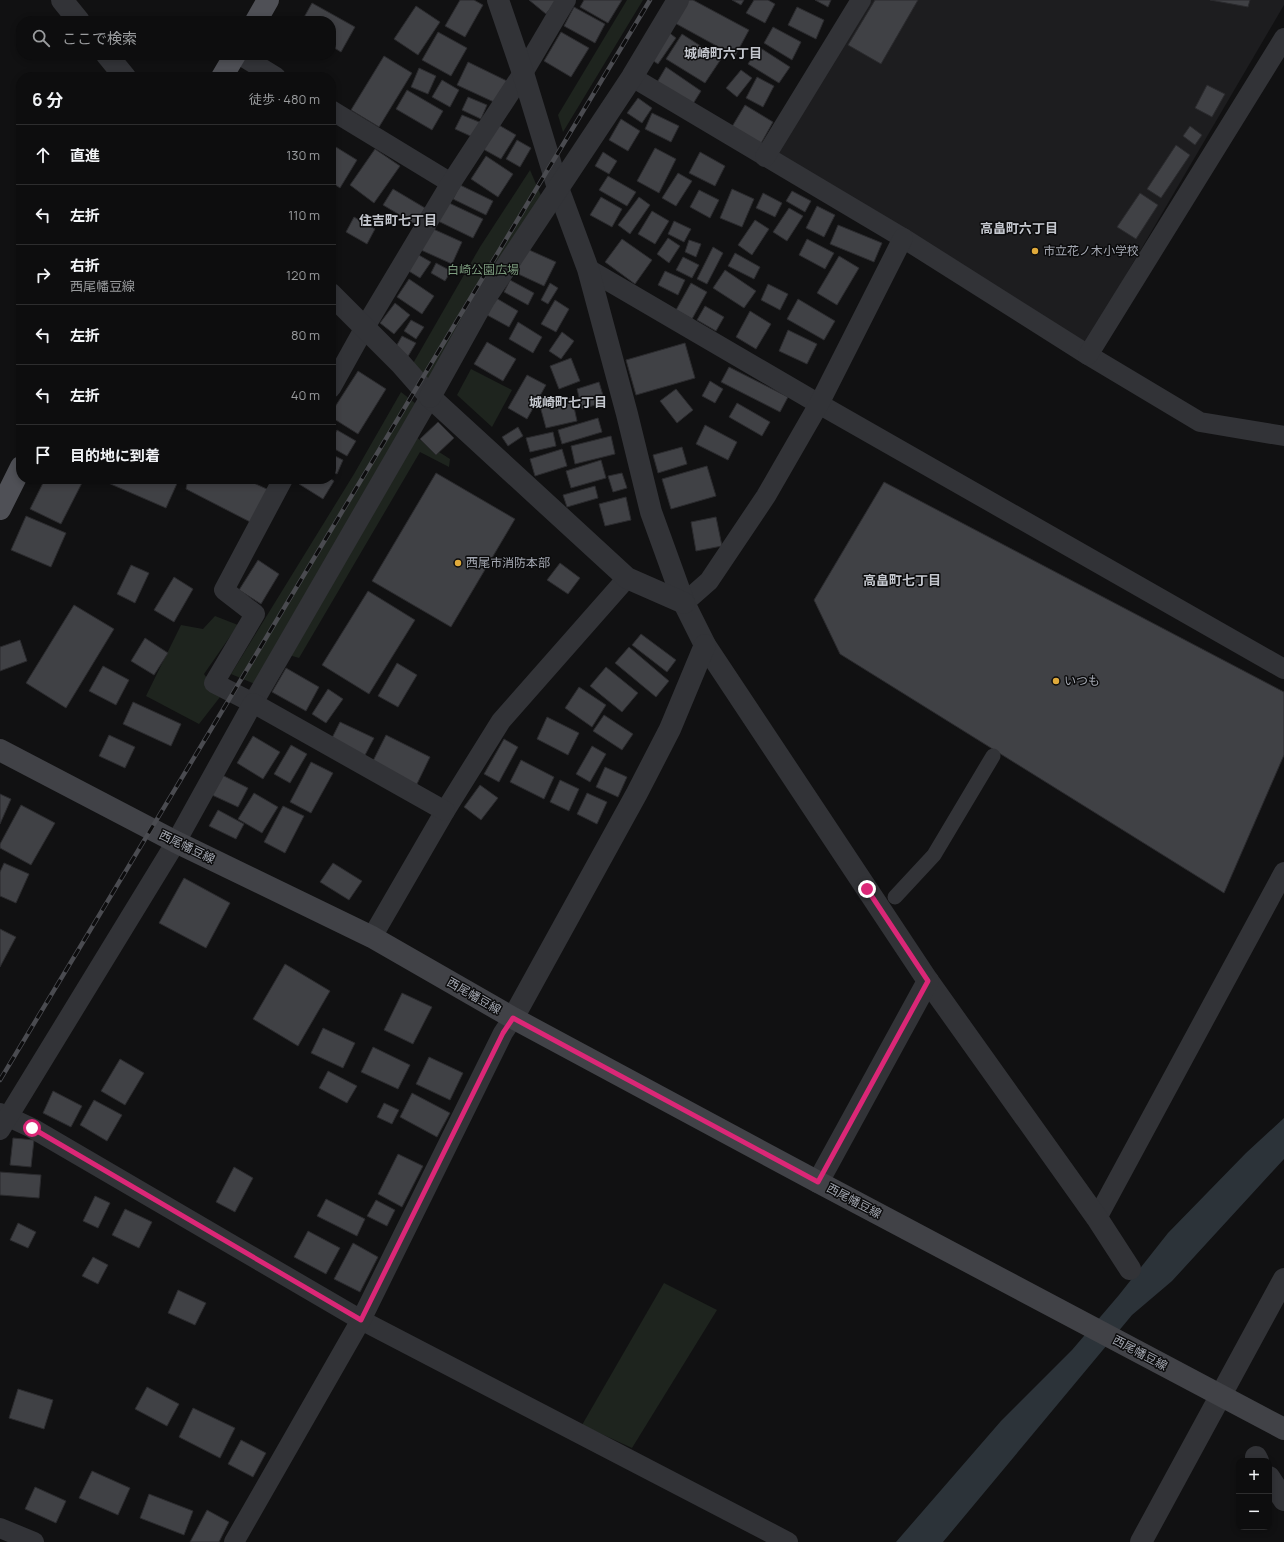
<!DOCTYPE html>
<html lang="ja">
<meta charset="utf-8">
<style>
:root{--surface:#0d0d0e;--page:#1b1b1c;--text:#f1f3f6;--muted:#9a9c9e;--line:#2d2d2e}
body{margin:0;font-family:Manrope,"Noto Sans JP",sans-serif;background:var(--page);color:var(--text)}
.controls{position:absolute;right:12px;bottom:12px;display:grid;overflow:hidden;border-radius:8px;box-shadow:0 2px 6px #0003}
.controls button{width:36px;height:36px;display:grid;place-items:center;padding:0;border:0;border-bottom:1px solid var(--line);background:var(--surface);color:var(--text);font:20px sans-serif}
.stop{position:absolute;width:12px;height:12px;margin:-9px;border:3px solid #db2777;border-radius:50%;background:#fff}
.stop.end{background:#db2777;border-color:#fff;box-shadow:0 1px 4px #0008}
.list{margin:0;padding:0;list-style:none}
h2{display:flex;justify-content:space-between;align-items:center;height:52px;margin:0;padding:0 16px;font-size:17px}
h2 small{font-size:13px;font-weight:400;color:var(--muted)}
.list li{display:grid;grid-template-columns:26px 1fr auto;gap:12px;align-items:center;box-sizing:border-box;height:60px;padding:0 16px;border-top:1px solid var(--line)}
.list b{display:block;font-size:15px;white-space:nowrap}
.list p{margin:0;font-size:13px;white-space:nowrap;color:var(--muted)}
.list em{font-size:13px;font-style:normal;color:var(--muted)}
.icon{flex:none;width:22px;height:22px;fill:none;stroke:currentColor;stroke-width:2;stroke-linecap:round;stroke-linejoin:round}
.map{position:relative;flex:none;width:1284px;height:1542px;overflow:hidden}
.search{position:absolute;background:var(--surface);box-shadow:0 2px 6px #0003;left:16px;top:16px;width:320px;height:44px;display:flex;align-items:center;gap:10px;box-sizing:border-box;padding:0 14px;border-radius:16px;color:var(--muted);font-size:15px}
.panel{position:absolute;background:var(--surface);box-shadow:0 2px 6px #0003;left:16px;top:72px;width:320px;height:412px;border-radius:16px}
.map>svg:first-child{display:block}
</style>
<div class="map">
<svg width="1284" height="1542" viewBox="0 0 1284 1542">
<rect width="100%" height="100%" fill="#111112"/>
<polygon fill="#1d1d1f" points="867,0 1284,0 1284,5 1085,345 775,157"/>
<g fill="#1e241e">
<polygon points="627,0 643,0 563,132 558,115"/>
<polygon points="530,170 542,198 429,386 411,367 480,247"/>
<polygon points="471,369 512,390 492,427 457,395"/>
<polygon points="401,392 420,407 257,685 231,674 354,474"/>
<polygon points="417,438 450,459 449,467 420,452 299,658 289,655"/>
<polygon points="215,616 238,625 204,674 220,697 199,724 146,696 181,625 203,629"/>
<polygon points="664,1283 717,1310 632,1448 582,1425"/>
</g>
<polygon fill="#2c3339" points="1284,1118 1284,1159 1172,1281 1132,1315 943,1542 896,1542 1001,1421 1072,1350 1119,1295 1168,1233 1246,1153"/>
<g fill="#404145" stroke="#2b2b2e">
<polygon points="460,0 474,0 483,5 465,37 445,26"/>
<polygon points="529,0 557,0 546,14"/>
<polygon points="584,0 622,0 608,23 580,7"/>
<polygon points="686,0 693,0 749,30 735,56 673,22"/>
<polygon points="732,0 744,0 741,5"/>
<polygon points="754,0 768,0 775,4 765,23 746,13"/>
<polygon points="815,0 831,0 828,7"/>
<polygon points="875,0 918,0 881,64 848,45"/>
<polygon points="1210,0 1250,0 1248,7"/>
<polygon points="312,3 355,27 341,52 331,46 331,21 302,21"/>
<polygon points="416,6 440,22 418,55 394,39"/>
<polygon points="574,7 605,24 595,43 564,26"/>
<polygon points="797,7 824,20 816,39 788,25"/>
<polygon points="773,27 801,42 792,60 764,43"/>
<polygon points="667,31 676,38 658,64 649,58"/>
<polygon points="438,32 467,48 451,76 422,60"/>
<polygon points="561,32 589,48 571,77 544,61"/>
<polygon points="682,34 721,59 705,83 666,59"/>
<polygon points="759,47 790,67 779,83 748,64"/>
<polygon points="384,56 412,73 379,127 351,110"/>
<polygon points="468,62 507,81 496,103 457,85"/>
<polygon points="666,67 701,91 691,107 656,84"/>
<polygon points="419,68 436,76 428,94 411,87"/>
<polygon points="741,70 752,78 737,97 726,88"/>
<polygon points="757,77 774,86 763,107 746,98"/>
<polygon points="442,80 459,90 450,107 432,97"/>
<polygon points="1207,85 1225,94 1212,117 1195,108"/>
<polygon points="407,90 443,111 432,130 396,109"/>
<polygon points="468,97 487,105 481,119 462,110"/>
<polygon points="638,98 652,108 642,123 627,113"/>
<polygon points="745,105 773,122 759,147 730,130"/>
<polygon points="652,113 679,126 671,142 645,129"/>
<polygon points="462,115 484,124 477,139 455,129"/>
<polygon points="621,119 640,131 628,151 609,140"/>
<polygon points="497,124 516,135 501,159 483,149"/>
<polygon points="1190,126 1202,135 1195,145 1183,136"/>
<polygon points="517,140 531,148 520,167 506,159"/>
<polygon points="331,144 357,160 340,188 331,182"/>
<polygon points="1176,145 1190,155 1161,198 1147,189"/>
<polygon points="655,148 676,159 659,193 637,181"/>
<polygon points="375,149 400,166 374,203 350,185"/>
<polygon points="603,152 617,161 609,174 595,166"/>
<polygon points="700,152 725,166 715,186 689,173"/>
<polygon points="486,156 513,174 498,197 471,179"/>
<polygon points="678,173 692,181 676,206 662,198"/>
<polygon points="608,176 636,192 627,206 599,190"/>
<polygon points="460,185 493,201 486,215 453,199"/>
<polygon points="393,189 425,208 415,224 383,205"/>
<polygon points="732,189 754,199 742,227 720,218"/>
<polygon points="699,190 719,200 710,218 690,207"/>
<polygon points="792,191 811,201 805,212 786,201"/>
<polygon points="763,193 782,203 775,217 756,208"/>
<polygon points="1140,193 1158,205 1136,239 1117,227"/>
<polygon points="601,197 622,209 612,227 590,215"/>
<polygon points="639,197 650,205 630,234 618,225"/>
<polygon points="447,202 483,219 473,238 438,221"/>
<polygon points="817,206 835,215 824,237 806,228"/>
<polygon points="789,208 803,216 787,241 773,232"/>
<polygon points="652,211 669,221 655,244 638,234"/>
<polygon points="354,217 375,229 367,244 346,232"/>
<polygon points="755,220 769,229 752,255 738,245"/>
<polygon points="674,221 691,229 684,242 668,234"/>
<polygon points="838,225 882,243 874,262 830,244"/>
<polygon points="431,228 462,242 452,264 421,250"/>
<polygon points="668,238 680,246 669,263 657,254"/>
<polygon points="622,239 652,260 635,284 605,262"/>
<polygon points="807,239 834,253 825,269 799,255"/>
<polygon points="689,240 701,244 696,257 685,252"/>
<polygon points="713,247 723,253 707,284 697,279"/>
<polygon points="527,249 556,262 544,286 516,273"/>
<polygon points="735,253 760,267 754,279 728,266"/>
<polygon points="417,254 431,262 420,278 407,270"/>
<polygon points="839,256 859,268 837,305 817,293"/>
<polygon points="683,257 699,265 692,278 676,270"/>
<polygon points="436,263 451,271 445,281 431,273"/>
<polygon points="725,270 756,291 744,308 713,288"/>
<polygon points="665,271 685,280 678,295 658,285"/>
<polygon points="409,279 434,296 422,314 397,297"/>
<polygon points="510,280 534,293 528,305 504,292"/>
<polygon points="550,283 558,288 548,304 541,300"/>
<polygon points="691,283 707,292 692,319 676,310"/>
<polygon points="768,284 788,294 780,310 761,300"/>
<polygon points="496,298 518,311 509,327 487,315"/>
<polygon points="798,299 835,321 824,340 787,319"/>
<polygon points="555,300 569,309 556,332 541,324"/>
<polygon points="395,303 410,315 394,334 380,323"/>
<polygon points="705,306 724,317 716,331 697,320"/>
<polygon points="750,311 771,324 756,349 736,337"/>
<polygon points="411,320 424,327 416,339 404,331"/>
<polygon points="518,322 542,337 533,353 509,339"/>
<polygon points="788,330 817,344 807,364 779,351"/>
<polygon points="562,332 574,341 561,359 549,351"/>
<polygon points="402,336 416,343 407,358 394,350"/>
<polygon points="487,342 516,359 503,381 474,364"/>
<polygon points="685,343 695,378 636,395 626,360"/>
<polygon points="571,358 580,381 559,389 550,366"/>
<polygon points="729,367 788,397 780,412 721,382"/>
<polygon points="358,371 386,389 358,434 331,417 331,413"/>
<polygon points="527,375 546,385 527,419 508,408"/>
<polygon points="710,381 723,389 715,403 702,396"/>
<polygon points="599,382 605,402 582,409 577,389"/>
<polygon points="676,389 693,410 677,423 660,401"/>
<polygon points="572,398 577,421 546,428 540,406"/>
<polygon points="737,403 770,422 762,436 729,417"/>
<polygon points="598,418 602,432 562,444 558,430"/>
<polygon points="438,422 454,438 436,455 420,439"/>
<polygon points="705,425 737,442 728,460 696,444"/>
<polygon points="518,427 523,436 508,446 502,437"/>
<polygon points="337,430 356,441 347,456 331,447 331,441"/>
<polygon points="553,432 556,446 530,452 526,438"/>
<polygon points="611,436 615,454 575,464 571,446"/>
<polygon points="682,447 687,464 658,473 653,455"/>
<polygon points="562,449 567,466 535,476 530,459"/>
<polygon points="331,454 343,460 337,474 331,471"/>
<polygon points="601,460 606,478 571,488 566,471"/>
<polygon points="707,466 716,496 671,509 662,479"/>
<polygon points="436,473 515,519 451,627 372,581"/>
<polygon points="622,473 627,488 613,492 608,476"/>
<polygon points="45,479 84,479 61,524 30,509"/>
<polygon points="99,479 179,479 166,508"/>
<polygon points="188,479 245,479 269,490 256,525 186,489"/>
<polygon points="303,479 331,479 334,481 323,499 299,484"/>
<polygon points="884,482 1284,692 1284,755 1224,893 840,654 814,600"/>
<polygon points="595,486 598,498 567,507 563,495"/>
<polygon points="626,497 631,520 605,526 599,504"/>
<polygon points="26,516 66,533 51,567 11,550"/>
<polygon points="716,517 722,546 696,551 691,522"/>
<polygon points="258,560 279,574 261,604 239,590"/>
<polygon points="560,563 580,578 568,594 547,580"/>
<polygon points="131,565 149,573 135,603 117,594"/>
<polygon points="174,577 193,589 174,622 154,610"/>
<polygon points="368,591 415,620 369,694 322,665"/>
<polygon points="74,605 114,629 66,708 26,683"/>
<polygon points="641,634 676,660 667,672 632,645"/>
<polygon points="145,638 168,653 154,675 131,661"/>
<polygon points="20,640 27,661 0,671 0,647"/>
<polygon points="629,647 669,681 656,697 615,663"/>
<polygon points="397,663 417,675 398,707 378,696"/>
<polygon points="103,666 129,680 116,705 89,691"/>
<polygon points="606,667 638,693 622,712 590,686"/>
<polygon points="286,668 319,687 306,711 272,692"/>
<polygon points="579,687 606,705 592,727 565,708"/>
<polygon points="328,689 343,699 326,723 312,714"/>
<polygon points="133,702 181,724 171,746 123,724"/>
<polygon points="604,715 633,734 622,750 593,731"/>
<polygon points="547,717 579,733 568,755 537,739"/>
<polygon points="340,722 374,738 364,757 331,740"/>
<polygon points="109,735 135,747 125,768 99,756"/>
<polygon points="386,735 430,757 416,786 372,763"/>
<polygon points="253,736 280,752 263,779 237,763"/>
<polygon points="504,739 518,747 499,782 484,774"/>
<polygon points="291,745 307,754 290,783 274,774"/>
<polygon points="592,746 606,754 590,782 576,774"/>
<polygon points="521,760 554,777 544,799 510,782"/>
<polygon points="311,762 333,773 311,813 290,802"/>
<polygon points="605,767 627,777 618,797 596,787"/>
<polygon points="222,775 248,788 238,807 212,795"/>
<polygon points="560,780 579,789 569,811 550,802"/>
<polygon points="480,785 498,798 481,820 464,807"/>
<polygon points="254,793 278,807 262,833 238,819"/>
<polygon points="587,793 607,802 597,824 577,814"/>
<polygon points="0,794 11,799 0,824"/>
<polygon points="21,805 55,823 31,865 0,848 0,844"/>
<polygon points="283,806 304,816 285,853 264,842"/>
<polygon points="218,810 244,824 236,839 209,826"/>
<polygon points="4,863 29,874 16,903 0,896 0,872"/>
<polygon points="333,863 362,881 349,900 320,882"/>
<polygon points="184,878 230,903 206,948 159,923"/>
<polygon points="0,929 16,937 0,967"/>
<polygon points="285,964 330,991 298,1046 253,1019"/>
<polygon points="402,993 432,1007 413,1044 384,1030"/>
<polygon points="323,1028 355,1043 343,1068 311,1053"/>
<polygon points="373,1047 410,1065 398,1089 361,1072"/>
<polygon points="429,1057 463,1073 450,1100 416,1084"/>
<polygon points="120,1059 144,1073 125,1105 101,1091"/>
<polygon points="328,1071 357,1086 347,1103 319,1088"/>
<polygon points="53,1091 82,1106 71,1127 43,1113"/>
<polygon points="412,1093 450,1113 437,1137 400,1117"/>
<polygon points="94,1100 122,1115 107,1141 80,1125"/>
<polygon points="384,1103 399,1110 392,1124 377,1117"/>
<polygon points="13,1138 34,1140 31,1167 10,1165"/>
<polygon points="398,1154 423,1166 402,1207 378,1194"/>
<polygon points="234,1167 253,1178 235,1212 216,1202"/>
<polygon points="0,1172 41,1175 39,1198 0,1195"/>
<polygon points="95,1196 110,1203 98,1228 83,1221"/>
<polygon points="326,1199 365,1219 357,1236 317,1216"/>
<polygon points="376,1200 395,1210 387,1226 367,1216"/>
<polygon points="125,1209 152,1222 139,1248 112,1235"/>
<polygon points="18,1223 36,1232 28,1248 10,1240"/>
<polygon points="308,1231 340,1248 326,1274 294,1257"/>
<polygon points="353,1243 378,1257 360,1292 334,1279"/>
<polygon points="93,1257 108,1265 98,1284 82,1276"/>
<polygon points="178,1290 206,1303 195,1325 168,1313"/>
<polygon points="147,1387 179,1404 167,1426 135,1409"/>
<polygon points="18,1389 53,1400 44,1429 9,1418"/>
<polygon points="193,1408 235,1428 220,1458 179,1437"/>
<polygon points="241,1440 266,1453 253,1477 228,1464"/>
<polygon points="92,1471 130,1488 118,1515 79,1498"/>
<polygon points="35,1487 66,1501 56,1523 25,1509"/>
<polygon points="149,1494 193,1511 184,1535 140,1518"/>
<polygon points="207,1510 229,1522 219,1542 190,1542"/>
</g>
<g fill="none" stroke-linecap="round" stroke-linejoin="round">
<polyline stroke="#323337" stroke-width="15" points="895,897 934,855 993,756"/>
<g stroke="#323337" stroke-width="20">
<polyline points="240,55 276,77"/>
<polyline points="632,77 903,238 1088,355 1200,422 1284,436"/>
<polyline points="331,110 451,183"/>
<polyline points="765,157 861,0"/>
<polyline points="588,269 819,404 1284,669"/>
<polyline points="1088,355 1284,38"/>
<polyline points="331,388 365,327 451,183 523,73 566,0"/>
<polyline points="283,479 224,590 255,614 214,683 253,703 430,397"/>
<polyline points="684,603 709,581 766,496 819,404 903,238"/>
<polyline points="372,937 445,811 501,721 627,578"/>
<polyline points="0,1113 32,1128 361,1320 788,1542"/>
<polyline points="0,1130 176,842 253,703 445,811"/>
<polyline points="1097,1218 1284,872"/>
<polyline points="0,1528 34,1542"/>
<polyline points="234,1542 361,1320 503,1033 513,1018"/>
</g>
<g stroke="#323337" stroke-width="22">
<polyline points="62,0 79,21"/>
<polyline points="498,0 523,73 558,188 588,269 627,414 651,512 684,603 705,645 928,981 1097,1218 1130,1269"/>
<polyline points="107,55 125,77"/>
<polyline points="331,294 401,364 430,397 627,578 684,603"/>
<polyline points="430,397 484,300 632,77 678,0"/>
<polyline points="513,1018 637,793 670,729 705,645"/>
<polyline points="818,1182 928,981"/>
<polyline points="1256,1457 1258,1461"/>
<polyline points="1269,1477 1284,1500"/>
<polyline points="1141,1542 1284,1279"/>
</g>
<polyline stroke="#414247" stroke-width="22" points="0,750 176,842 372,937 513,1018 818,1182 1284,1429"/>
<g stroke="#4f5056" stroke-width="22">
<polyline points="256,21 268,0"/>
<polyline points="222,77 235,55"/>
<polyline points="0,509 21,467"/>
</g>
<g stroke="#4a4b50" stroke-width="4.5">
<polyline id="rail" points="0,1080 650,0"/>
</g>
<use href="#rail" stroke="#0c0c0d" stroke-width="3" stroke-dasharray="9" stroke-linecap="butt"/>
</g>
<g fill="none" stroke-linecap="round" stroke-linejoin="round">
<polyline stroke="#db2777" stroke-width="5" points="32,1128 361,1320 503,1033 513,1018 818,1182 928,981 867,889"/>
</g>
<g fill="#e0aa3b" stroke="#0c0c0d" stroke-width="1.5">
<circle cx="1035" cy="251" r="4"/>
<circle cx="458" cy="563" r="4"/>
<circle cx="1056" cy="681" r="4"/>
</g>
<g text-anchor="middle" stroke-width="3" stroke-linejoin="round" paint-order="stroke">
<g font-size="12" fill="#a4a8b2" stroke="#0c0c0d" text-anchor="start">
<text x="1043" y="255">市立花ノ木小学校</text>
<text x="466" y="567">西尾市消防本部</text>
<text x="1064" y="685">いつも</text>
</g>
<g font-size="12" fill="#7c9b7e" stroke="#0c0c0d">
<text x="483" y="274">白崎公園広場</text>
</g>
<g font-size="12" fill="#a4a8b2" stroke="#0c0c0d">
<text transform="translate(187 847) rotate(26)" y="4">西尾幡豆線</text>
<text transform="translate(474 996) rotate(30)" y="4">西尾幡豆線</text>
<text transform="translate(854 1201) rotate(28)" y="4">西尾幡豆線</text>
<text transform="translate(1140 1353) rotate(28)" y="4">西尾幡豆線</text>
</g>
<g font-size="13" font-weight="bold" fill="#c4c7ce" stroke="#0c0c0d">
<text x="723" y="58">城崎町六丁目</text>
<text x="398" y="225">住吉町七丁目</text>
<text x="1019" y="233">高畠町六丁目</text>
<text x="568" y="407">城崎町七丁目</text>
<text x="902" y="585">高畠町七丁目</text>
</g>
</g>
</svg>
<div class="controls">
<button>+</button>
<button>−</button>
</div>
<div class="stop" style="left:32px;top:1128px"></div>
<div class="stop end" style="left:867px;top:889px"></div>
<div class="search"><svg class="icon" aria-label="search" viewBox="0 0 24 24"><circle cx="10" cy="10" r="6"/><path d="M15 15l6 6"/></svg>ここで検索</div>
<section class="panel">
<h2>6 分<small>徒歩 · 480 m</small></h2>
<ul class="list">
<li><svg class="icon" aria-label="ahead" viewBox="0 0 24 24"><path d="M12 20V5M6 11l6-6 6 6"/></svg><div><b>直進</b></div><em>130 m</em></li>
<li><svg class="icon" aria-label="left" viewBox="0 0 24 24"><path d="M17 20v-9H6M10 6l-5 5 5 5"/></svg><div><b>左折</b></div><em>110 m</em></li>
<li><svg class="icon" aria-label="right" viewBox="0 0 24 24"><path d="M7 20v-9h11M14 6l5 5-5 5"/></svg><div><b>右折</b><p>西尾幡豆線</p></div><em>120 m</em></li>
<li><svg class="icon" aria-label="left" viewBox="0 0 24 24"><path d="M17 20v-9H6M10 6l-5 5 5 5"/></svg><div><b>左折</b></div><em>80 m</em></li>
<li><svg class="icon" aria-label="left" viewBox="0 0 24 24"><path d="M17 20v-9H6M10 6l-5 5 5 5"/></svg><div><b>左折</b></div><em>40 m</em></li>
<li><svg class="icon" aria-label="arrive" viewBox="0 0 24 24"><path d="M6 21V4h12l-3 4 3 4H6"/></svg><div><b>目的地に到着</b></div></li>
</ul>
</section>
</div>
